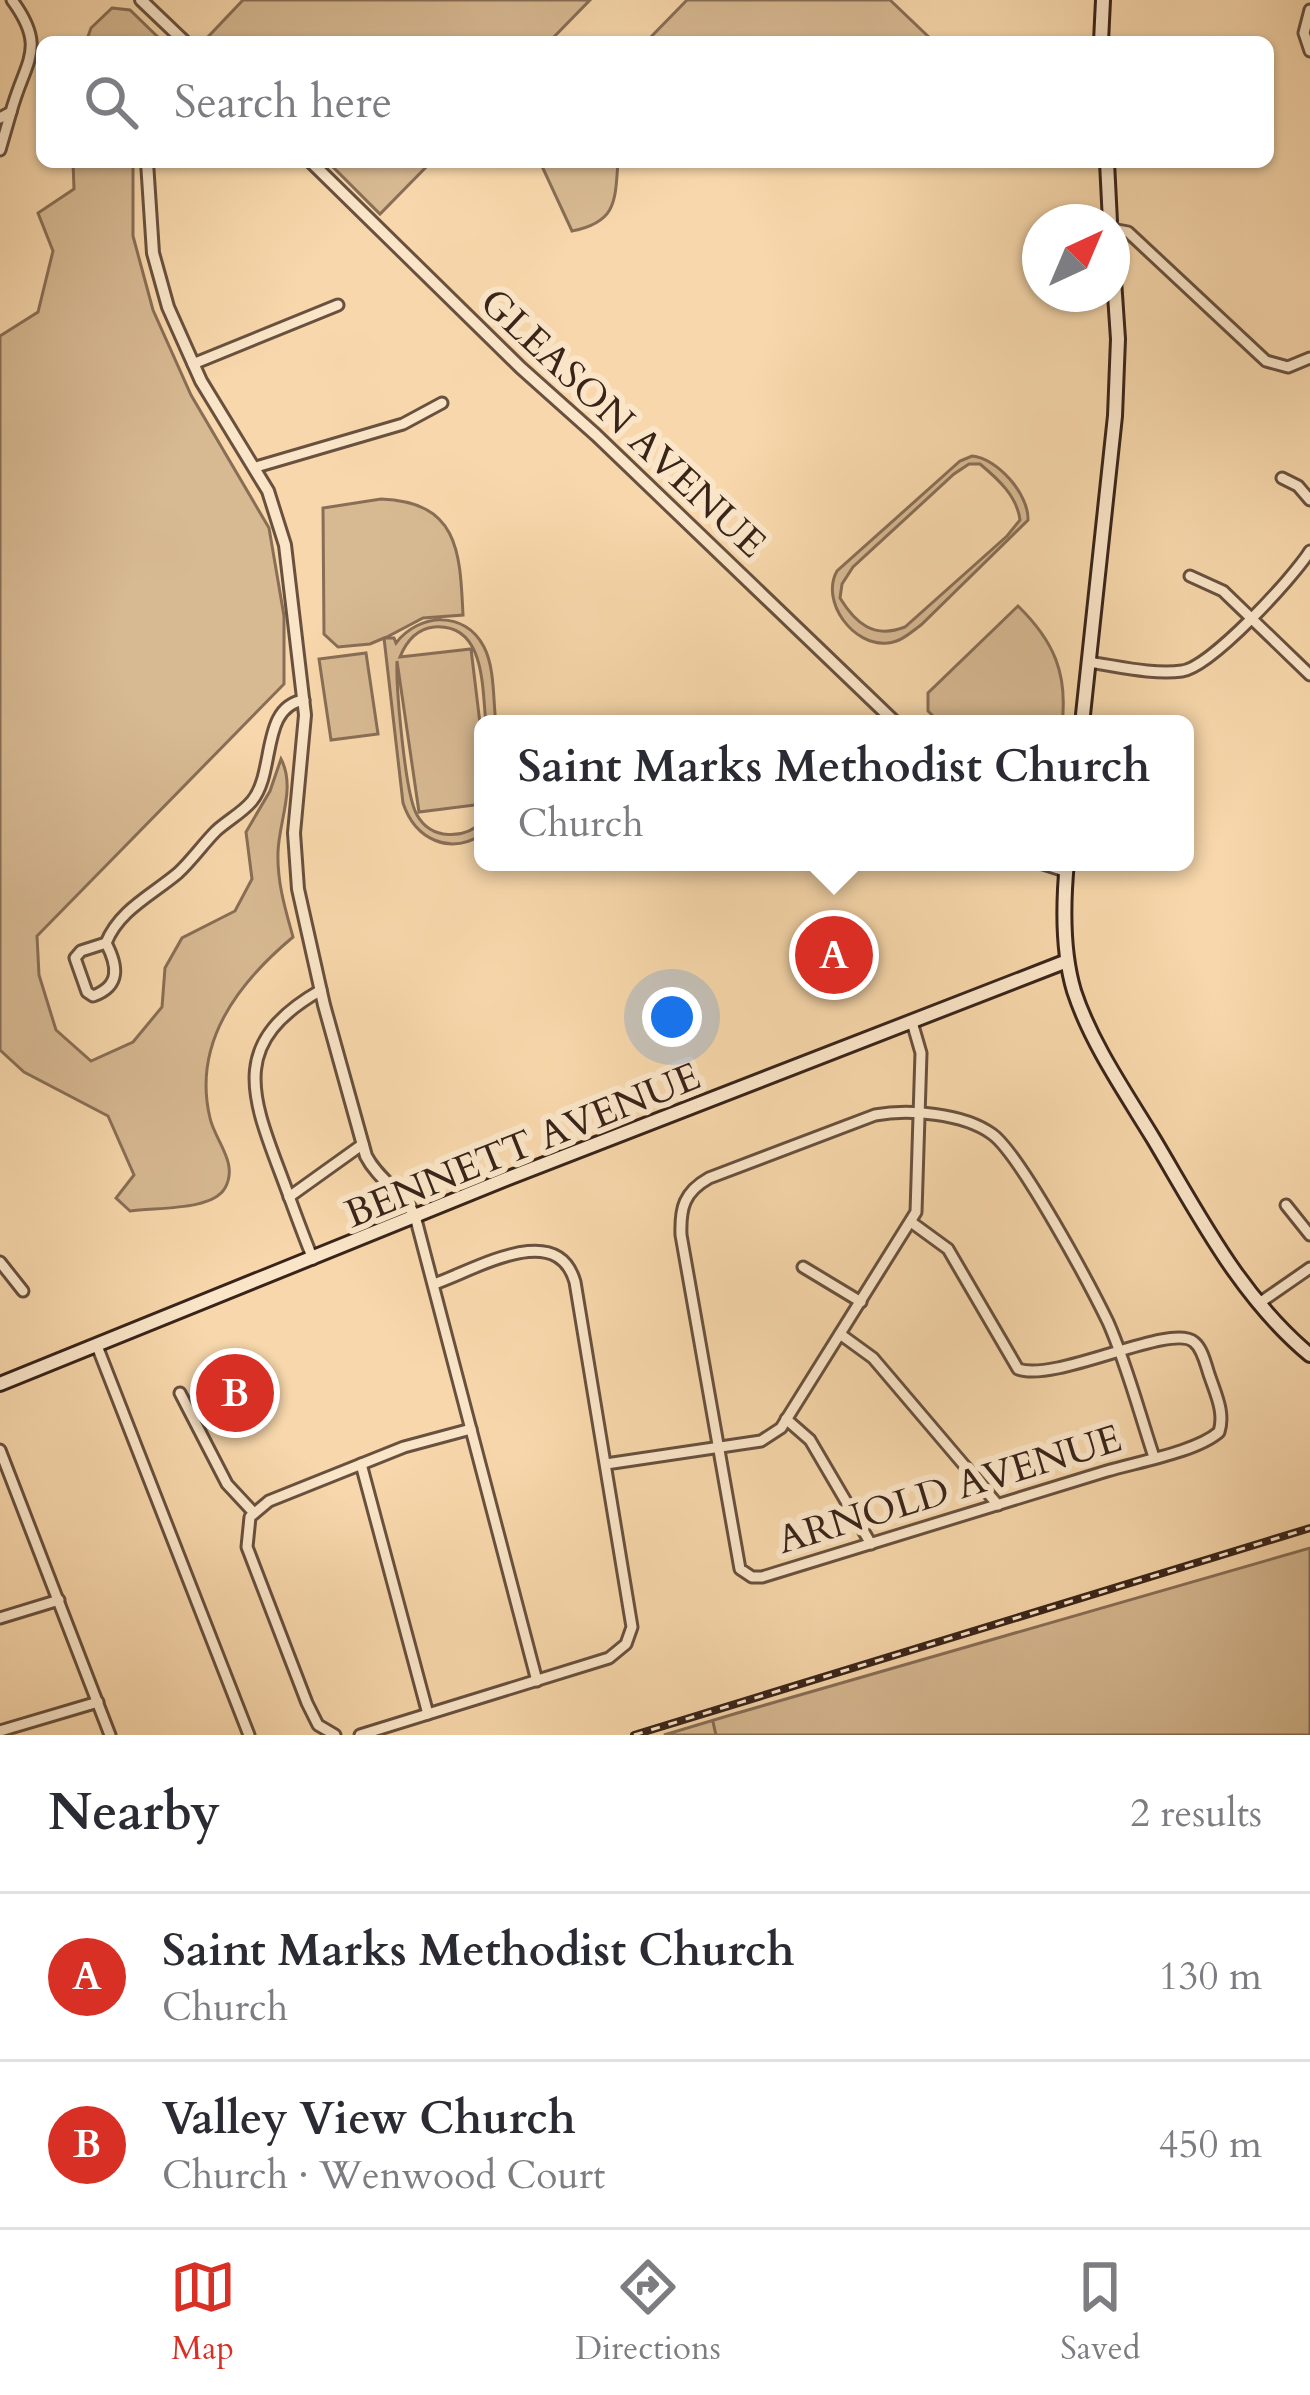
<!DOCTYPE html>
<meta charset="utf-8">
<style>
:root{--surface:#fff;--page:#f7f7f7;--text:#2b2b33;--muted:#7c7c81;--line:#e1e1e2;--accent:#d93025}
body{margin:0;font-family:Cardo,serif;background:var(--page);color:var(--text)}
.compass{position:absolute;left:1022px;top:204px;width:108px;height:108px;border-radius:50%;background:var(--surface);box-shadow:0 3px 9px #0004;rotate:44deg}
.you{position:absolute;left:672px;top:1017px;width:42px;height:42px;margin:-30px;border:9px solid #fff;border-radius:50%;background:#1a73e8;box-shadow:0 0 0 18px #1a73e833}
.badge{display:grid;place-items:center;width:78px;height:78px;border-radius:50%;background:var(--accent);color:#fff;font-size:39px;font-weight:700}
.pin{position:absolute;translate:-50% -50%;border:6px solid #fff;box-shadow:0 3px 12px #0006}
.popup{position:absolute;left:474px;top:715px;width:720px;height:156px;box-sizing:border-box;display:grid;place-content:center;border-radius:18px;background:var(--surface);filter:drop-shadow(0 3px 9px #0005);font-size:39px;white-space:nowrap;color:var(--muted)}
.popup b{font-size:45px;color:var(--text)}
.popup::after{content:'';position:absolute;left:50%;top:100%;margin-left:-24px;border:24px solid transparent;border-top-color:var(--surface)}
.list{margin:0;padding:0;list-style:none}
h2{display:flex;justify-content:space-between;align-items:center;height:156px;margin:0;padding:0 48px;font-size:51px}
h2 small{font-size:39px;font-weight:400;color:var(--muted)}
.list li{display:grid;grid-template-columns:78px 1fr auto;gap:36px;align-items:center;box-sizing:border-box;height:168px;padding:0 48px;border-top:3px solid var(--line)}
.list b{display:block;font-size:45px;white-space:nowrap}
.list p{margin:0;font-size:39px;white-space:nowrap;color:var(--muted)}
.list em{font-size:39px;font-style:normal;color:var(--muted)}
.icon{flex:none;width:66px;height:66px;fill:none;stroke:currentColor;stroke-width:2;stroke-linecap:round;stroke-linejoin:round}
.map{position:relative;flex:none;width:1310px;height:1735px;overflow:hidden}
.search{position:absolute;background:var(--surface);box-shadow:0 3px 9px #0004;left:36px;right:36px;top:36px;height:132px;display:flex;align-items:center;gap:30px;box-sizing:border-box;padding:0 42px;border-radius:18px;color:var(--muted);font-size:45px}
.sheet{height:492px;background:var(--surface)}
nav{display:flex;justify-content:space-around;align-items:center;box-sizing:border-box;height:168px;border-top:3px solid var(--line);background:var(--surface);font-size:33px;color:var(--muted)}
nav a{display:grid;justify-items:center;gap:6px}
nav .on{color:var(--accent)}
.map>svg:first-child{display:block}
</style>
<div class="map">
<svg width="1310" height="1735" viewBox="0 0 1310 1735">
<rect width="100%" height="100%" fill="#f7d7ab"/>
<filter id="stains"><feTurbulence type="fractalNoise" baseFrequency=".00167" numOctaves="4"/><feColorMatrix values="0 0 0 0 .2 0 0 0 0 .09 0 0 0 0 .02 0 0 0 .5 -.17"/></filter>
<radialGradient id="worn" r=".72"><stop offset=".6" stop-color="#630" stop-opacity="0"/><stop offset="1" stop-color="#630" stop-opacity=".3"/></radialGradient>
<g fill="#d7b992" stroke="#886e56" stroke-width="3" fill-rule="evenodd">
<polygon points="243,0 590,0 549,42 208,42 206,39"/>
<polygon points="687,0 890,0 934,42 646,42"/>
<polygon points="112,8 130,10 163,42 86,42 91,28"/>
<path d="M73,162H133V236L153,310L191,395L269,528L284,616V684L37,936L39,975L56,1030L91,1061L133,1042L162,1007L165,968L182,938L235,911L252,879L246,832L270,791L281,759C296,787 279,821 278,852C277,882 285,908 293,937C238,983 192,1043 210,1118C215,1141 239,1163 225,1188C212,1211 156,1207 130,1211L116,1198L134,1175L108,1116L24,1072L0,1050V336L38,312L53,251L38,213L74,189Z"/>
<polygon points="328,162 431,162 380,214"/>
<path d="M540,162H618C615,201 617,222 572,231Z"/>
<path d="M972,456C997,458 1029,494 1028,520L921,625C911,632 901,642 888,643C853,647 820,601 837,571L960,461ZM969,464H980C998,479 1017,496 1020,520L1007,536L905,627C874,639 856,624 840,598L842,584L853,567L954,474Z"/>
<path d="M381,499C459,502 460,552 463,615L423,618L385,638H394L396,643C419,613 465,610 484,647C495,668 493,701 496,724H486C482,689 486,623 434,627C417,629 406,642 400,657L471,649L483,748V804L419,812L397,661C396,687 405,795 417,815C431,840 464,840 483,821V834C449,856 415,839 403,803L384,638L370,644L338,647L324,634L323,508Z"/>
<path d="M1018,606C1054,641 1068,674 1062,724H941L928,711V693Z"/>
<polygon points="366,653 378,734 331,740 319,659"/>
<polygon points="1310,1548 1310,1735 664,1735 734,1714"/>
</g>
<g fill="none" stroke-linecap="round" stroke-linejoin="round">
<polyline stroke="#846b54" stroke-width="3" points="713,1722 716,1735"/>
<g stroke="#68513e" stroke-width="15">
<g id="minor">
<polyline points="1310,10 1304,33 1310,51"/>
<path d="M0,118L11,112C25,60 48,49 12,0"/>
<polyline points="0,150 11,112"/>
<polyline points="1112,229 1128,232 1266,361 1288,367 1310,358"/>
<polyline points="193,364 338,305"/>
<polyline points="256,467 403,424 442,403"/>
<polyline points="1282,478 1298,486 1310,500"/>
<polyline points="1190,576 1223,591 1310,675"/>
<path d="M1088,662C1117,666 1153,675 1182,671C1211,667 1293,578 1310,551"/>
<path d="M106,943C119,910 152,895 178,873C192,860 203,844 216,831C228,820 242,813 252,801C276,772 260,707 304,700"/>
<path d="M106,943C118,966 121,986 93,996L87,992L75,958L81,951Z"/>
<polyline points="289,1197 363,1144"/>
<polyline points="1286,1205 1310,1235"/>
<polyline points="415,1216 537,1681"/>
<path d="M911,1222L948,1249L1018,1369C1056,1383 1171,1322 1194,1342C1203,1349 1206,1366 1210,1377C1216,1395 1225,1413 1219,1432C1196,1452 1137,1462 1107,1471C992,1507 877,1542 762,1577H752L740,1569L681,1235C680,1208 684,1192 709,1178L875,1115C908,1109 963,1113 992,1134C1020,1154 1090,1285 1108,1322C1127,1365 1139,1412 1154,1457"/>
<path d="M313,1259C301,1230 291,1201 280,1172C249,1091 232,1041 321,990"/>
<polyline points="0,1262 23,1291"/>
<polyline points="803,1267 861,1302"/>
<polyline points="1258,1304 1310,1268"/>
<polyline points="840,1334 873,1358 998,1505"/>
<polyline points="97,1346 249,1735"/>
<polyline points="180,1393 227,1484 254,1513"/>
<polyline points="786,1419 810,1440 871,1544"/>
<polyline points="0,1450 110,1735"/>
<polyline points="361,1464 428,1714"/>
<polyline points="606,1464 761,1441 781,1428 916,1212 921,1053 912,1022"/>
<polyline points="0,1618 59,1600"/>
<polyline points="0,1731 98,1702"/>
<polyline points="335,1735 318,1725 307,1703 247,1547 250,1517 269,1501 404,1447 471,1429"/>
<path d="M360,1735L609,1658L626,1644L632,1627L575,1282C557,1219 475,1270 434,1284"/>
</g>
</g>
<g stroke="#68513e" stroke-width="16">
<g id="tertiary">
<polyline points="141,0 185,42"/>
<path d="M147,162L153,253L168,307L201,381L268,491L285,545L305,715L294,833L298,889L324,1005L366,1156C379,1181 403,1192 415,1216"/>
<polyline points="311,162 521,368 596,435 897,724"/>
<polyline points="1038,862 1066,871"/>
</g>
</g>
<g stroke="#39241a" stroke-width="18">
<g id="secondary">
<polyline points="1101,42 1103,0"/>
<polyline points="1107,162 1110,222"/>
<polyline points="1082,724 1115,416 1118,339 1112,250"/>
<path d="M1067,862C1063,904 1062,951 1074,991C1091,1043 1125,1092 1153,1138C1199,1215 1240,1297 1310,1355"/>
<polyline points="0,1384 506,1179 1067,961"/>
</g>
</g>
<use href="#minor" stroke="#fae5c8" stroke-width="9"/>
<use href="#tertiary" stroke="#fae5c8" stroke-width="10"/>
<use href="#secondary" stroke="#fae5c8" stroke-width="12"/>
<g stroke="#39241a" stroke-width="8">
<polyline id="rail" points="634,1735 1310,1528"/>
</g>
<use href="#rail" stroke="#fae5c8" stroke-width="3" stroke-dasharray="9" stroke-linecap="butt"/>
</g>
<g text-anchor="middle" stroke-width="12" stroke-linejoin="round" paint-order="stroke">
<g font-size="39" fill="#39241a" stroke="#fae5c8">
<text transform="translate(624 422) rotate(43)" y="14">GLEASON AVENUE</text>
<text transform="translate(522 1144) rotate(-22)" y="14">BENNETT AVENUE</text>
<text transform="translate(949 1488) rotate(-17)" y="14">ARNOLD AVENUE</text>
</g>
</g>
<rect width="100%" height="100%" filter="url(#stains)"/>
<rect width="100%" height="100%" fill="url(#worn)"/>
</svg>
<svg class="compass" viewBox="-18 -18 36 36"><path d="M0-13l5 13h-10z" fill="#e53935"/><path d="M0 13l5-13h-10z" fill="#7c7c81"/></svg>
<div class="you"></div>
<div class="pin badge" style="left:834px;top:955px">A</div>
<div class="popup"><b>Saint Marks Methodist Church</b>Church</div>
<div class="pin badge" style="left:235px;top:1393px">B</div>
<div class="search"><svg class="icon" aria-label="search" viewBox="0 0 24 24"><circle cx="10" cy="10" r="6"/><path d="M15 15l6 6"/></svg>Search here</div>
</div>
<section class="sheet">
<h2>Nearby<small>2 results</small></h2>
<ul class="list">
<li><span class="badge">A</span><div><b>Saint Marks Methodist Church</b><p>Church</p></div><em>130 m</em></li>
<li><span class="badge">B</span><div><b>Valley View Church</b><p>Church · Wenwood Court</p></div><em>450 m</em></li>
</ul>
</section>
<nav>
<a class="on"><svg class="icon" aria-label="map" viewBox="0 0 24 24"><path d="M3 6l6-2 6 2 6-2v14l-6 2-6-2-6 2zM9 4v14M15 6v14"/></svg>Map</a>
<a><svg class="icon" aria-label="directions" viewBox="0 0 24 24"><path d="M12 3l9 9-9 9-9-9zM9 14v-3h6M13 9l2 2-2 2"/></svg>Directions</a>
<a><svg class="icon" aria-label="saved" viewBox="0 0 24 24"><path d="M7 4h10v16l-5-4-5 4z"/></svg>Saved</a>
</nav>
